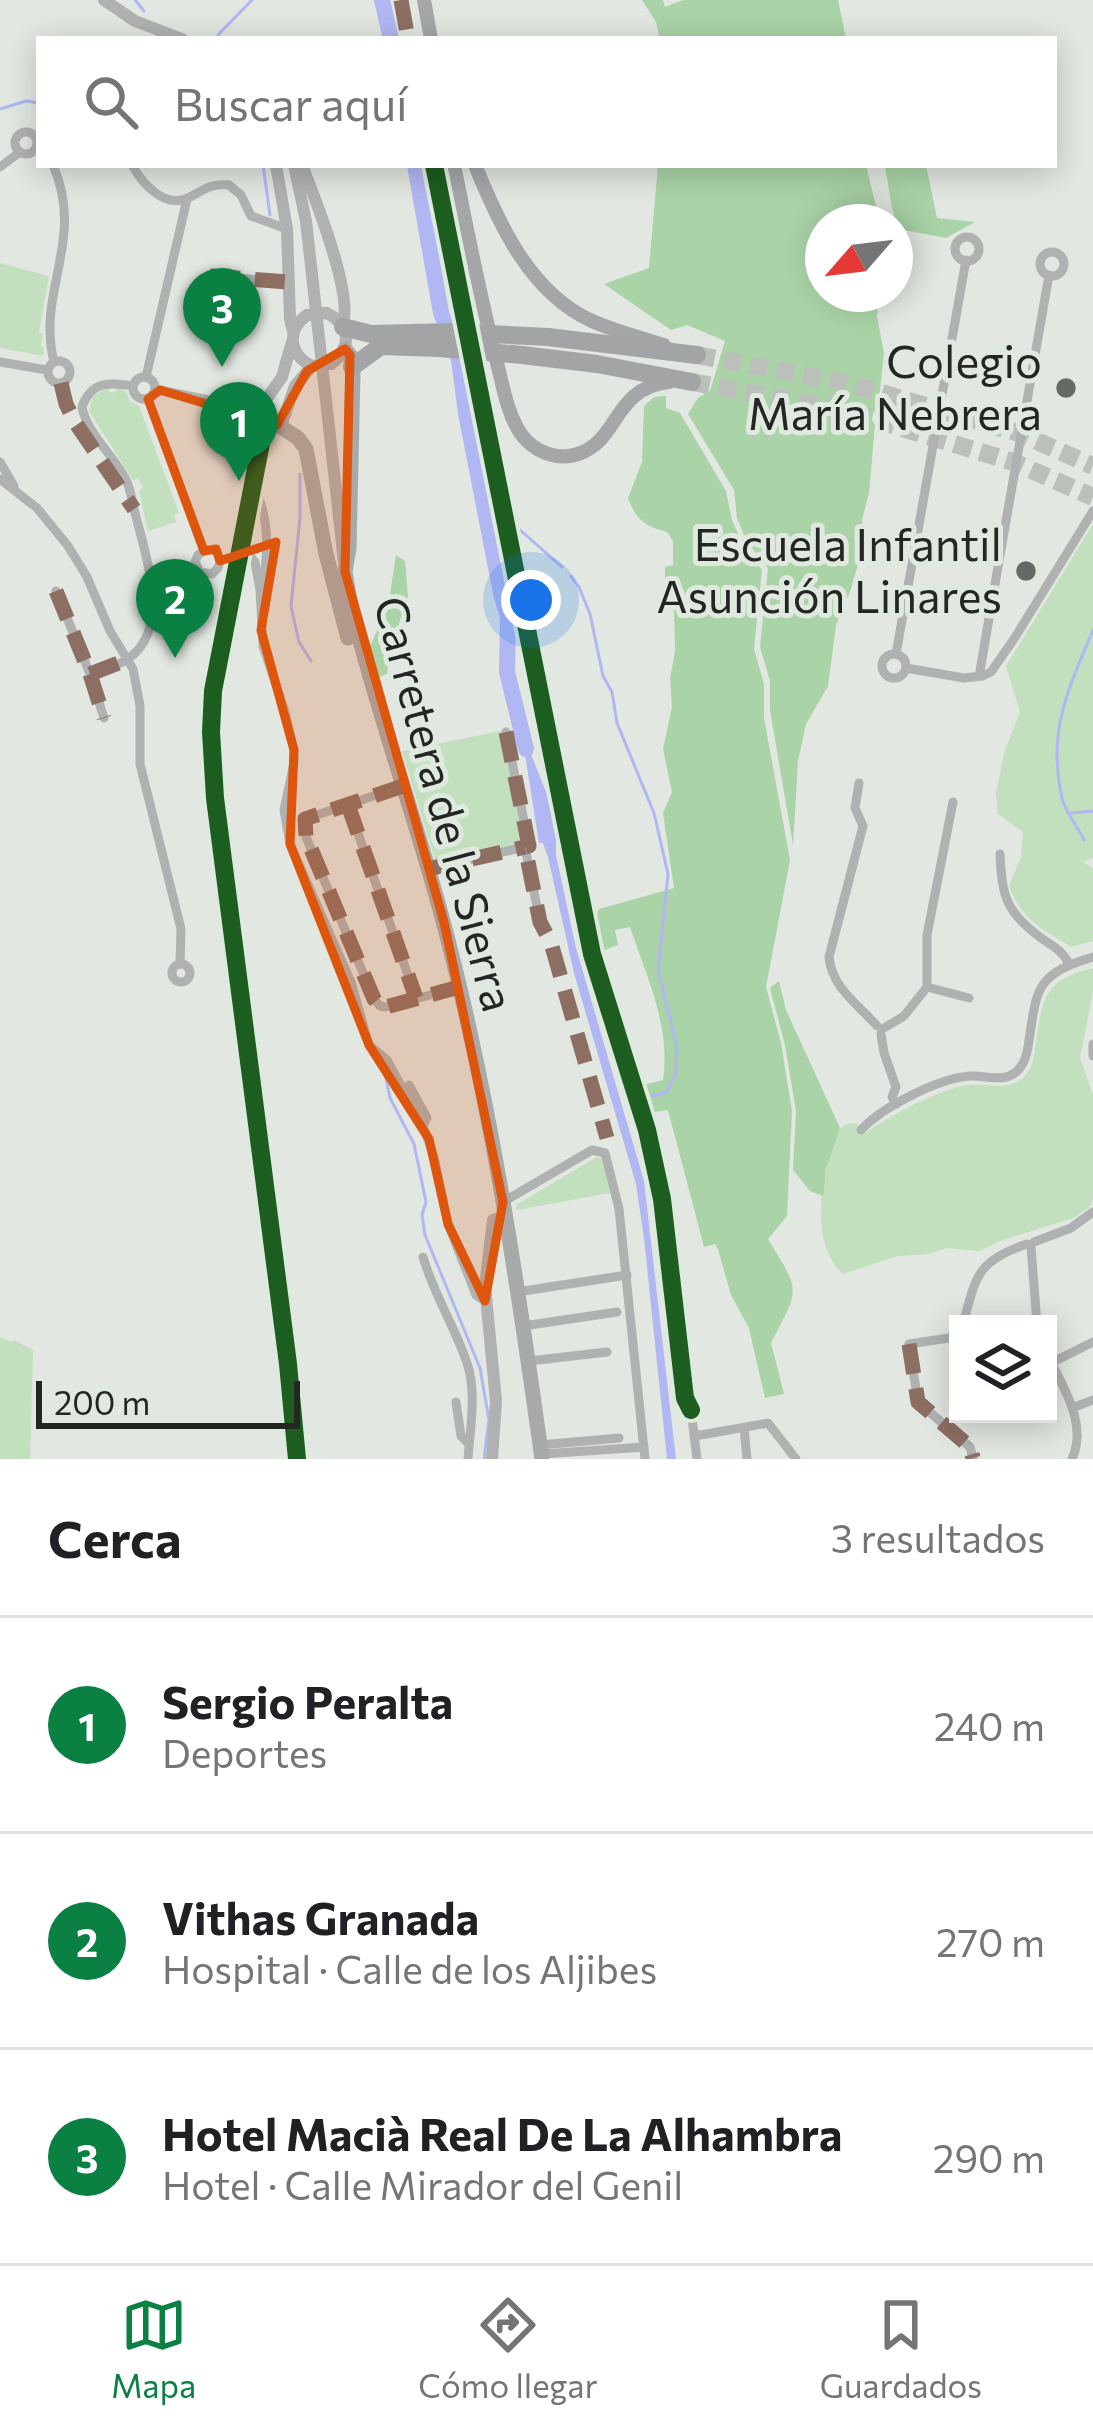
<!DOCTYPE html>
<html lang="es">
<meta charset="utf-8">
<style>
:root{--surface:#fff;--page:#f6f6f6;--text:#202124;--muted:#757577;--line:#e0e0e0;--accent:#0b8043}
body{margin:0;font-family:Commissioner,sans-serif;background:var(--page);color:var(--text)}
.controls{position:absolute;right:36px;bottom:36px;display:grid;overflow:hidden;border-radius:0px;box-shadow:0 6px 30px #0003}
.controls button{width:108px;height:108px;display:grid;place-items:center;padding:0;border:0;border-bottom:3px solid var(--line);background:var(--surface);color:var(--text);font:60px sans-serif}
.compass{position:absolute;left:805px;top:204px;width:108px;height:108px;border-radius:50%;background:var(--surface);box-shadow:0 6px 30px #0003;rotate:242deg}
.scale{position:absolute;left:36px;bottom:30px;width:264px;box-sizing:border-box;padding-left:12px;border:6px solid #232623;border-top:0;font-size:33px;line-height:42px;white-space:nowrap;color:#232623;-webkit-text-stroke:9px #e0e9df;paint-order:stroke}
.you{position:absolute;left:531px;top:600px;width:42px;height:42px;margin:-30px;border:9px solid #fff;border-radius:50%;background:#1a73e8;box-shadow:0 0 0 18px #1a73e833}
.badge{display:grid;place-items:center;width:78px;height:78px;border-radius:50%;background:var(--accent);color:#fff;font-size:39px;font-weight:700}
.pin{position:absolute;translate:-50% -99px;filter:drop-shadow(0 3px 6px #0008)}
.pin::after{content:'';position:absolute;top:63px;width:42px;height:36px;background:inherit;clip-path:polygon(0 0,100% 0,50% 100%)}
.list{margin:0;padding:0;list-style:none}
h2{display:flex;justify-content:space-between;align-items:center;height:156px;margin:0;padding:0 48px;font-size:51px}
h2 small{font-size:39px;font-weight:400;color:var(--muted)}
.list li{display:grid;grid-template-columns:78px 1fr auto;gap:36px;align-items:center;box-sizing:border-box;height:216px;padding:0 48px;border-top:3px solid var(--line)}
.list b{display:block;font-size:45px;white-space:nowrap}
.list p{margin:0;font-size:39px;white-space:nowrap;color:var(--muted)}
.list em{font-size:39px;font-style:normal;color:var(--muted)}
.icon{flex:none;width:66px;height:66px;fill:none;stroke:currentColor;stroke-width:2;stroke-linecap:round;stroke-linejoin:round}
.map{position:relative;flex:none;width:1093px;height:1459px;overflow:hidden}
.search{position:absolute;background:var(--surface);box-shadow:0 6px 30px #0003;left:36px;right:36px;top:36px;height:132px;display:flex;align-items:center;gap:30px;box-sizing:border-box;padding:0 42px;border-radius:0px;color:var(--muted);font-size:45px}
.sheet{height:804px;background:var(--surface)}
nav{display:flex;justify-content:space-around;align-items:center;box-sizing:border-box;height:168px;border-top:3px solid var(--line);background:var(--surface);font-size:33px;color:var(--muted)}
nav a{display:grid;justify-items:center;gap:6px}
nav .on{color:var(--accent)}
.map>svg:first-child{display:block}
</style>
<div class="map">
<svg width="1093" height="1459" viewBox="0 0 1093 1459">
<rect width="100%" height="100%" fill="#e2e7e1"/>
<g fill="#c2dfbe">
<polygon points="0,263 49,276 39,332 43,334 41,346 44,348 43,356 0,348"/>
<polygon points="110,387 109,392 115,393 116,388 125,390 130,401 139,406 179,513 174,515 176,522 148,531 139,491 143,488 138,478 133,480 89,411 93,396"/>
<path d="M1093,524V858L1083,862L1093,868V941L1071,947C1041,927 1023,922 1009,886L1021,857L1023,832L998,814L996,794L1004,753L1020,712L1006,666Z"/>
<polygon points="501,731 524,843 436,863 402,751"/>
<path d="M1093,968V992L1080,1058L1093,1095V1197L1091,1205L1076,1217L1003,1240L979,1251L947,1248L929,1254L898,1256L843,1274C807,1242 823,1168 840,1128L850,1123L857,1124L863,1134C895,1114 924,1096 962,1086C984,1081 1008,1094 1025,1076C1032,1068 1033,1061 1035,1050C1042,1003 1041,980 1093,968Z"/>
<polygon points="597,1157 602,1159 610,1193 517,1210 516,1205"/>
<polygon points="0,1337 12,1342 14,1340 33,1350 30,1459 0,1459"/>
</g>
<g fill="#aad3a7">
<polygon points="642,0 663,0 665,7 683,0 838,0 846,39 660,39 656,22"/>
<polygon points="658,165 866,165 880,222 823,222 823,294 879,294 877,316 884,353 878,409 873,413 872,420 875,425 869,493 862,520 865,540 851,589 836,625 828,686 806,724 798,761 793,845 770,710 770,681 760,647 768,568 747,542 737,518 734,490 688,414 698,398 710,391 725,341 687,325 671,330 604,284 649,268"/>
<polygon points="926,165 937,218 975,222 946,238 899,229 892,208 885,166"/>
<path d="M666,396V408L680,413L726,491L732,520L743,545L762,570L754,649L764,684V718L790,860L766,987L781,1043L792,1111L787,1216L768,1239C801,1293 800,1287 771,1343L784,1394L765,1398L749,1328L731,1295L718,1249L715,1244L704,1247L668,1110L648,1113L640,1086L663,1080C671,1027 647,978 630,927L615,930L618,945L599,952L592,928L599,909L674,888L663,813L672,792L663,749L672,707L670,679L675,651L674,608L665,590V567L673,565V541L667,532C645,526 636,520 628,498L642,462L644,406L654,397Z"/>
<polygon points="396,555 405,561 408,596 390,652 387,674 379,677 370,646 388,607"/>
<polygon points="779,981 786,1010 840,1128 826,1169 823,1196 810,1191 793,1170 796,1111 785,1045 770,988"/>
</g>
<polygon fill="#b1b7f2" points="521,729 556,817 559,839 556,840 556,855 576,948 644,1181 676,1459 667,1459 644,1238 636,1184 574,973 548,857 543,843 539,843"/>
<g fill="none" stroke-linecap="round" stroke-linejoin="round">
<g stroke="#b1b7f2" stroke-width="3">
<polyline points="135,0 144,11"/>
<polyline points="218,35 252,0"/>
<polyline points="0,109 26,101 39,103"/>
<polyline points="263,165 270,215"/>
<polyline points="300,474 300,518 291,606 299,642 311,661"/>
<polyline points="511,522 562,567"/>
<polyline points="571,576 579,587 590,614 603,676 612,692 617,723 654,813 668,874 658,970 677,1047 676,1073 667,1092 646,1098"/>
<polyline points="1071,813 1093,811"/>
<path d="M1084,840C1078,827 1065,812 1062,798C1047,731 1068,690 1093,630"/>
<polyline points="384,1069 390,1098 414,1144 426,1202 422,1215 425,1235 480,1368 489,1420 484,1459"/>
</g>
<g stroke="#b1b7f2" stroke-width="16">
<polyline points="382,0 391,39"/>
<polyline points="415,165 441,313 459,360 466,413 501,593 508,617 507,672 526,749"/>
</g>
<g stroke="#bcc0bb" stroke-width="18" stroke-dasharray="18 9" stroke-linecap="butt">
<polyline points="697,355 850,384 1019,433 1093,466"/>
<polyline points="692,382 847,411 1013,462 1093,497"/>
</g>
<g stroke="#b0b1b1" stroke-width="9">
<circle cx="26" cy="143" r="11"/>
<path d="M53,165C86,241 36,290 54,362"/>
<path d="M132,165C143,185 166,210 190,197C205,189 212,183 229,185L241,195L251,216L287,229"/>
<polyline points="0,167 20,152"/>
<circle cx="967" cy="249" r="12"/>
<circle cx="1052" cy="264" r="12"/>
<polyline points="210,276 289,282"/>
<circle cx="59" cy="372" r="11"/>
<polyline points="0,362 47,370"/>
<circle cx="144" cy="388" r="11"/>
<polyline points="146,377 187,199"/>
<polyline points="155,389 243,407 259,416"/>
<polyline points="148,399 204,551"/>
<polyline points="0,462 14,486"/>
<polyline points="0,479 37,508 68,546 87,577 110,631 133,669 140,706 140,764 181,929 180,964"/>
<path d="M254,485C269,518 270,550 262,585"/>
<polyline points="204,551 198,555 195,562 200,572 212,574 218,568 220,561"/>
<polyline points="220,561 239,554 251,557 255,562 260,590 263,646 285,712 294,750 294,763 284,810 290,844 351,982 369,1045 387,1060 423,1126"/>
<polyline points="56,591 90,674 104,718"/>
<polyline points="896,654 966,260"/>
<circle cx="894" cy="666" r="12"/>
<polyline points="906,668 964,678 982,676 991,672 1014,639 1093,511"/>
<path d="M90,674C104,669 122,665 133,655C170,623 145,552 135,513C132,501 131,489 125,478C112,454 87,433 82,407C91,381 109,382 133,386"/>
<polyline points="982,676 980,671 987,630 1049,275"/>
<polyline points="506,732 529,846 525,847 540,922"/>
<path d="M859,783L855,808L863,826L829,957C832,988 858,1004 877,1026"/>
<polyline points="403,786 305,819 306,837 374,999 380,1006 386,1007 459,987"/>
<polyline points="348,805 416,998"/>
<path d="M1000,854C1002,897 1006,912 1041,938C1053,946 1063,951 1069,964"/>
<polyline points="428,869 525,847"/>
<circle cx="181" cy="973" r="9"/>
<polyline points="927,987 969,998"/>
<polyline points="884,1028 904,1016 927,987 927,935 953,802"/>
<polyline points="881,1034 884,1053 896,1087 892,1097 896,1104"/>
<polyline points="1093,1044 1093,1056"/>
<polyline points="409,1085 427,1118 423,1126 434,1157 448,1224 476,1295 485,1301"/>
<path d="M861,1130C882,1107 939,1078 970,1076C986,1075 1002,1083 1016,1072C1024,1065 1026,1057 1028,1047C1037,990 1033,975 1093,957"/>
<polyline points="503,1202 592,1150 605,1153 619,1209 645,1459"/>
<polyline points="1034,1242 1071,1228 1093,1212"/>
<polyline points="1031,1247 1037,1324"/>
<path d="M423,1257C434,1295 455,1327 467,1363C477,1391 470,1430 468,1459"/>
<polyline points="517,1292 627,1275"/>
<path d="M963,1324C976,1277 976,1261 1027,1244"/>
<polyline points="523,1326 617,1312"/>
<polyline points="958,1332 949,1338 909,1344 918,1402 970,1447 973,1458"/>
<polyline points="954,1336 958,1358"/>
<path d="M1048,1356C1063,1387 1088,1424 1072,1459"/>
<polyline points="529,1361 607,1352"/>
<polyline points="1051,1363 1093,1342"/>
<polyline points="456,1402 461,1436 469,1444"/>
<polyline points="1072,1408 1093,1400"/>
<polyline points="691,1410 697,1459"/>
<polyline points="744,1428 747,1459"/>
<polyline points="695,1436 768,1423 796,1459"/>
<polyline points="540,1445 619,1438"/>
<polyline points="542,1454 644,1447"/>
</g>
<g stroke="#b0b1b1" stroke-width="12">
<polyline points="104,0 135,21 182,39"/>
<polyline points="276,165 287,229 290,319 293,331"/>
<polyline points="294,165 306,221 344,562"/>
<path d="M302,165C314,196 355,297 342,325"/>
<path d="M326,313C350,324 353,348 331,364"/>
<path d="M292,342L282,377L260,408L261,420L269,426L282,423L295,386L312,366C289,355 286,330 307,315"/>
<polyline points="262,422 261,443 213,691 211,732 215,798 288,1364 297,1459"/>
<polyline points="492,1459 496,1401 485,1286 493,1220 506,1216"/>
</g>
<g stroke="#a5a6a7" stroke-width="14">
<polyline points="424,0 431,39"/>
<path d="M454,165C467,229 479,292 495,355C502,380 506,412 521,434C534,452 557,461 578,454C620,440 613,388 669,382"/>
<path d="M475,165C499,224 530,293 592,321C615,331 640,338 664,345"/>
</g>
<g stroke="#a8aaaa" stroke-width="15">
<path d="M345,349L350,355L353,374L349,548L345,572L351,606C377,713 415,815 443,921C490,1097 517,1279 542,1459"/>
<polyline points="278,425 298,438 306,449 326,554 348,638"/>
</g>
<g stroke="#a2a4a5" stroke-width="18">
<polyline points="343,327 371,334 453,332"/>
<polyline points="548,337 697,355"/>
<polyline points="522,355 597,364 692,382"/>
<polyline points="352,367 381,346"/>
</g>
<g stroke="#b0b1b1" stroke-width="12">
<polyline points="307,315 326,313"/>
<polyline points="312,366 331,364"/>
</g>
<g stroke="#a2a4a5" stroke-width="18">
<polyline points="453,332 548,337"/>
<polyline points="381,346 440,348 522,355"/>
</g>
<g stroke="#8d6e63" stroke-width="15" stroke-dasharray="30 15" stroke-linecap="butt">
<polyline points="401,0 408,39"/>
<polyline points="210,276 289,282"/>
<polyline points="61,383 66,404 75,422 134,509"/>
<polyline points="56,591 90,674 104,718"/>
<polyline points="90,674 129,659"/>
<polyline points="506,732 529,846 525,847 540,922 551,943 607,1138"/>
<polyline points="403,786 305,819 306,837 374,999 380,1006 386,1007 459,987"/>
<polyline points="348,805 416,998"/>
<polyline points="428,869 525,847"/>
<polyline points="909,1344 918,1402 970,1447 973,1458"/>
</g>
<g stroke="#e0e9df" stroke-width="26">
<g id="cycleway">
<polyline points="434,165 592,954 647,1130 662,1199 685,1398 691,1410"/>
<polyline points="259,416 262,422 261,443 213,691 211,732 215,798 288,1364 297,1459"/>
</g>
</g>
<use href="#cycleway" stroke="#1b5e20" stroke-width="18"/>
</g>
<path fill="#de560d" fill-opacity="0.2" stroke="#de560d" stroke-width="9" stroke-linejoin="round" d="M345,349L350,355L345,572L444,922L503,1202L485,1301L448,1224L429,1139L369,1045L290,844L294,750L261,630L276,542L220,561L216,549L204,551L148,399L160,390L277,425L307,371Z"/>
<g fill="#666a66" stroke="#e0e9df" stroke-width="4.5">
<circle cx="1066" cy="388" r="12"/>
<circle cx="1026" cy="571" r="12"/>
</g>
<g text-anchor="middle" stroke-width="10" stroke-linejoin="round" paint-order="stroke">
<g font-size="45" fill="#232623" stroke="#e0e9df" text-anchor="end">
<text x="1042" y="378">Colegio<tspan x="1042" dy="52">María Nebrera</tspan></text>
<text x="1002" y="561">Escuela Infantil<tspan x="1002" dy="52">Asunción Linares</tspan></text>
</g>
<g font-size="45" fill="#232623" stroke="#e0e9df">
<text transform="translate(444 804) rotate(75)" y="16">Carretera de la Sierra</text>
</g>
</g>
</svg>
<div class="controls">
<button><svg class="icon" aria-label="layers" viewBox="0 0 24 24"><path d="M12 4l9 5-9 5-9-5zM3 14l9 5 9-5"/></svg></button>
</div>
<svg class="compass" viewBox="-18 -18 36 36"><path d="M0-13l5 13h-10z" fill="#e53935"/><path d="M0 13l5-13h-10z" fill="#757577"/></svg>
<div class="scale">200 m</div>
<div class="you"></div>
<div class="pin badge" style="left:239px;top:481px">1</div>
<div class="pin badge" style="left:175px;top:658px">2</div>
<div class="pin badge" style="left:222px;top:367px">3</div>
<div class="search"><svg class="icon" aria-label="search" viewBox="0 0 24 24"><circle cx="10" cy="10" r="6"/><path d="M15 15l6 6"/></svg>Buscar aquí</div>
</div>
<section class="sheet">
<h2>Cerca<small>3 resultados</small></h2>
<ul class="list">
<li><span class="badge">1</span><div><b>Sergio Peralta</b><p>Deportes</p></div><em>240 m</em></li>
<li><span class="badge">2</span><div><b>Vithas Granada</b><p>Hospital · Calle de los Aljibes</p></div><em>270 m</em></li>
<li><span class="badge">3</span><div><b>Hotel Macià Real De La Alhambra</b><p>Hotel · Calle Mirador del Genil</p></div><em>290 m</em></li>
</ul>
</section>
<nav>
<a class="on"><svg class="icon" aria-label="map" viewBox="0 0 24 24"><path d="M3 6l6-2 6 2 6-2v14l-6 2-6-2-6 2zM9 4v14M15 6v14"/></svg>Mapa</a>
<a><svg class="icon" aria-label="directions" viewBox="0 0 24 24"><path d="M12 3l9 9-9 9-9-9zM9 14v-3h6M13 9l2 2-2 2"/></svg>Cómo llegar</a>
<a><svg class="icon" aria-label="saved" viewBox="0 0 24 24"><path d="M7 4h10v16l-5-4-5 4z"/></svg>Guardados</a>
</nav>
